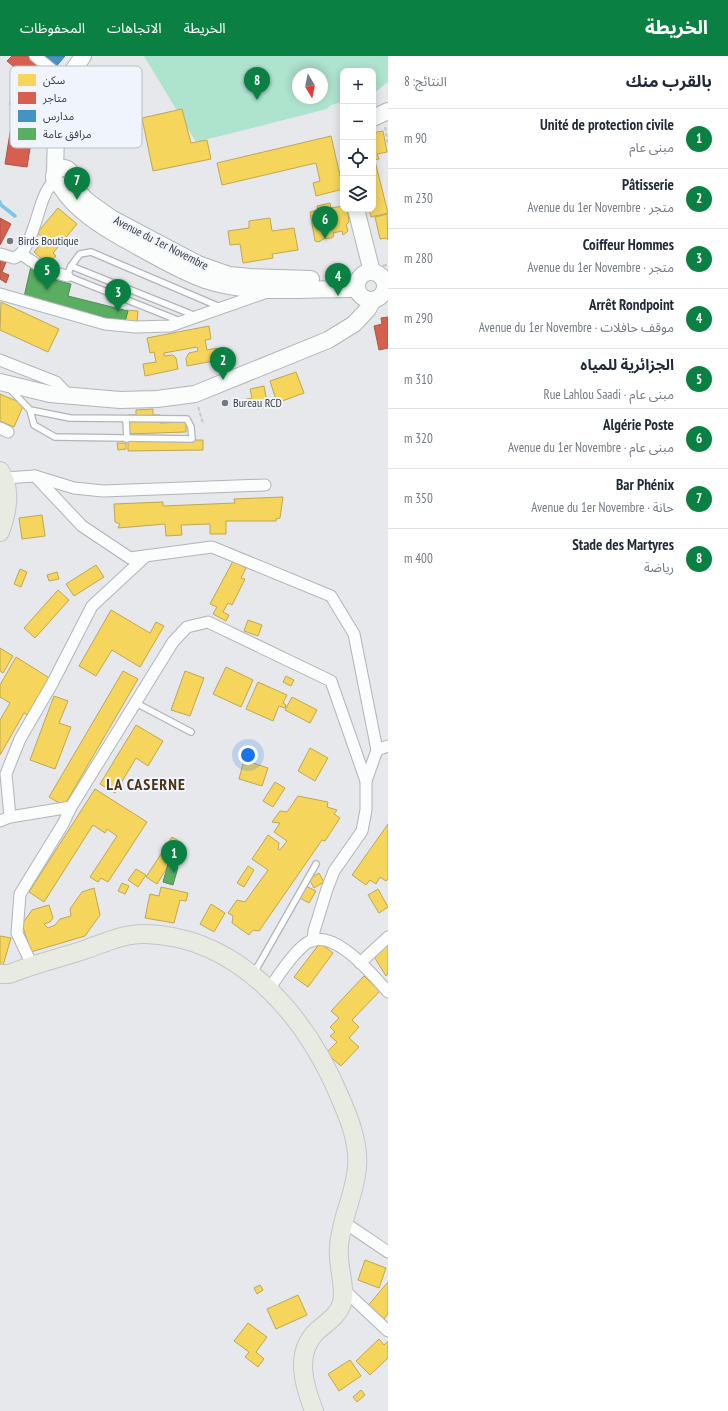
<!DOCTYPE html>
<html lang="ar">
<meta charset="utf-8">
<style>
:root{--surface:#fff;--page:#f2f2f3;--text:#1f2937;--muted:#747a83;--line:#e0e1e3;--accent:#0b8043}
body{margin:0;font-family:"PT Sans Narrow","Noto Sans Arabic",sans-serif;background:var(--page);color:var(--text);direction:rtl}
.controls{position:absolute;right:12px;top:12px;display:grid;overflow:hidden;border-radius:8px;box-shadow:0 2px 10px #0003}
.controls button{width:36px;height:36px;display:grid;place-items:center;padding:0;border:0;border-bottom:1px solid var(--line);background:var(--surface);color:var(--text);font:20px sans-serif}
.compass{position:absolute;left:292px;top:12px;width:36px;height:36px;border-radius:50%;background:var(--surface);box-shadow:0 2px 10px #0003;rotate:170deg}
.you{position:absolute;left:248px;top:699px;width:14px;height:14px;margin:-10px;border:3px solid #fff;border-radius:50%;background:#1a73e8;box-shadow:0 0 0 6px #1a73e833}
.badge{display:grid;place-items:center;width:26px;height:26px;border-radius:50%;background:var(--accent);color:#fff;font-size:13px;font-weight:700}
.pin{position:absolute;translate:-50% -33px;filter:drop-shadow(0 1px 2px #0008)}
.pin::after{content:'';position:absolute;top:21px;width:14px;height:12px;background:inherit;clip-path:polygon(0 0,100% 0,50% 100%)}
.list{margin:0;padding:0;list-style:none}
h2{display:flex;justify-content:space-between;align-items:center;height:52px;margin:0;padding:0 16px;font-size:17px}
h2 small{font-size:13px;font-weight:400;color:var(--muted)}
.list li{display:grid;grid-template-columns:26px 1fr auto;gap:12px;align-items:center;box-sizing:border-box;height:60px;padding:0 16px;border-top:1px solid var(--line)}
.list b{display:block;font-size:15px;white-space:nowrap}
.list p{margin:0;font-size:13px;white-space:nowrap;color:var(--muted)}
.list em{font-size:13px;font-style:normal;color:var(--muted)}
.icon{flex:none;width:22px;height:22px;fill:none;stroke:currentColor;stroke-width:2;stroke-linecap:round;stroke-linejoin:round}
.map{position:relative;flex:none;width:388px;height:1355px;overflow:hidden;direction:ltr}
header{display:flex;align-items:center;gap:24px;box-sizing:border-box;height:56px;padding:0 20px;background:var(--accent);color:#fff}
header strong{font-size:19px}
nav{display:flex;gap:22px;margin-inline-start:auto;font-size:14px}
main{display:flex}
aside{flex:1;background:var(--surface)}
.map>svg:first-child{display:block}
</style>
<header>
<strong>الخريطة</strong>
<nav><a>الخريطة</a><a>الاتجاهات</a><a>المحفوظات</a></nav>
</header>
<main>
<aside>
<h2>بالقرب منك<small>النتائج: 8</small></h2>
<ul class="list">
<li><span class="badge">1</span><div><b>Unité de protection civile</b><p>مبنى عام</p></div><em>90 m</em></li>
<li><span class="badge">2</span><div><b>Pâtisserie</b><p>متجر · Avenue du 1er Novembre</p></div><em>230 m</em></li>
<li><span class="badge">3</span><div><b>Coiffeur Hommes</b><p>متجر · Avenue du 1er Novembre</p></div><em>280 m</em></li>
<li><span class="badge">4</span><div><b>Arrêt Rondpoint</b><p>موقف حافلات · Avenue du 1er Novembre</p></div><em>290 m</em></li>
<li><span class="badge">5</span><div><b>الجزائرية للمياه</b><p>مبنى عام · Rue Lahlou Saadi</p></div><em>310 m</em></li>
<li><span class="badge">6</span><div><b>Algérie Poste</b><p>مبنى عام · Avenue du 1er Novembre</p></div><em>320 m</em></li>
<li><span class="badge">7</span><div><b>Bar Phénix</b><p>حانة · Avenue du 1er Novembre</p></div><em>350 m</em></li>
<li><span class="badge">8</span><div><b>Stade des Martyres</b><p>رياضة</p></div><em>400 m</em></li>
</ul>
</aside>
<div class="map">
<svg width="388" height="1355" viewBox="0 0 388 1355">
<rect width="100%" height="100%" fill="#e6e8ec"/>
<path fill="#aee3ce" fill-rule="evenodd" d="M144,0H388V26L373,38V15H343V46L331,49L327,53L196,86ZM298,18H322V42H298Z"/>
<g fill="#f6d55c" stroke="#bea754">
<polygon points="182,53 191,87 207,84 211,103 153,115 142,62"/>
<polygon points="383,75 387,96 377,98 379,103 373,104 373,77"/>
<polygon points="331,80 343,133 316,140 313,127 320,125 316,107 222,129 217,107"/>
<polygon points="373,105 375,105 388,157 371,161 369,153 373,153"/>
<polygon points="330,147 331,152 343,150 343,153 348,157 349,166 346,169 348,175 343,179 342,175 333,177 334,180 331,182 323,183 319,186 315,185 310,156 318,154 317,150"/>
<polygon points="58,152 77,168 53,197 56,200 48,208 34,196 45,183 37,177"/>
<polygon points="387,158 388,184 386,182 380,183 375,161"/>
<polygon points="270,162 272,175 294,172 298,194 272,198 273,202 243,207 240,188 230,189 228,175 249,172 249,165"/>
<polygon points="1,246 59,273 48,296 0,274"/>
<polygon points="126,254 138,255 137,267 125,266"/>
<polygon points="209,270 211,283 205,284 207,294 217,292 219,304 187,310 186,302 189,297 198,295 197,291 164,297 164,300 173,299 176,302 178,313 145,320 143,308 156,306 154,296 150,297 147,282"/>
<polygon points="296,316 304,337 277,347 270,325"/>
<polygon points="264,330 268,351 257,353 256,349 243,352 242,344 252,342 250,333"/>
<polygon points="0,338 24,348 14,371 0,365"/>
<polygon points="153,353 153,359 160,359 160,367 186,366 186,376 127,378 128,359 136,359 136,354"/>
<polygon points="203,384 203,394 128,395 128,385"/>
<polygon points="117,387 126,387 126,393 118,394"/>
<polygon points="283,441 280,462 276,463 276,465 226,465 226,478 210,478 210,468 181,469 182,479 166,480 165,468 118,472 120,468 115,466 114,448 163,446 163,450 235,447 234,443"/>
<polygon points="42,459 45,480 22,483 19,462"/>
<polygon points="233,505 246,512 241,522 245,523 232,549 228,547 223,556 229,559 226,565 213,558 217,551 210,548"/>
<polygon points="96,509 104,521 74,540 66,528"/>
<polygon points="20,513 27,516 21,531 14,528"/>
<polygon points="57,516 59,523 49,525 47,519"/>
<polygon points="58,534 69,544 35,582 24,572"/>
<polygon points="111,554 150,577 156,566 164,570 140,611 112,594 96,620 79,610"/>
<polygon points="248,564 262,569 258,580 244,575"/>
<polygon points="0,592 13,600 3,617 0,615"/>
<polygon points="16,601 51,623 29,660 24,657 0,699 0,664 10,647 0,641 0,629"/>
<polygon points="226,611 253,624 241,651 213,638"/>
<polygon points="123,615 138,623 64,750 49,741"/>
<polygon points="185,615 204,622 190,660 171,654"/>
<polygon points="286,620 294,624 291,630 283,626"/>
<polygon points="258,626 287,639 283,647 286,649 285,652 279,650 273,665 246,653"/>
<polygon points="54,640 68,645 59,667 71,671 55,713 30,704"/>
<polygon points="292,641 317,654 310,667 285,654"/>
<polygon points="136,669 163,685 148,710 136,702 115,737 100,728"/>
<polygon points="310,692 328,702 315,725 298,715"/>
<polygon points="244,704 268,712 262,730 239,723"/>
<polygon points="275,726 285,732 273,751 263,745"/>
<polygon points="95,733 147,766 108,826 101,822 98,826 90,821 117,780 107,773 105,777 93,769 44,846 29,836"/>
<polygon points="298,740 328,746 327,751 337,754 334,758 340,762 325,785 322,784 259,875 253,874 249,879 232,867 233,860 228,857 237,844 245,846 268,814 252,803 268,779 279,787 278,793 280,794 287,785 274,776 280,767 272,766 280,755 287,756"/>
<polygon points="388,768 388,823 386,825 380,821 376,828 370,824 366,829 352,819"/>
<polygon points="172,781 182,787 157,828 146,821"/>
<polygon points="248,810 254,814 244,831 237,827"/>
<polygon points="136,813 146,819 138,831 128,824"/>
<polygon points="319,817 324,826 314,832 309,823"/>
<polygon points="122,827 129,830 125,838 118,835"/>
<polygon points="304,829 316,835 309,847 298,841"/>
<polygon points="161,831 188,837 186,845 180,844 174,867 145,862 150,838 159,840"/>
<polygon points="94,832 100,859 85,880 31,896 22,868 32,854 49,849 53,862 50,866 44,868 48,872 55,869 60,863 71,860 70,853 82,836"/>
<polygon points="378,833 388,851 379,857 368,839"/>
<polygon points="211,848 225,857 214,876 200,868"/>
<polygon points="0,880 11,882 2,913 0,913"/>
<polygon points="320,887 333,897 308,931 294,921"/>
<polygon points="388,887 388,918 386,920 373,899"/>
<polygon points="364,920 380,935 352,964 359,971 349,982 359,991 341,1010 326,997 337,986 330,980 335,976 330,971 339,962 331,955"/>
<polygon points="365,1204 386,1212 379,1232 358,1224"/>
<polygon points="388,1226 388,1258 383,1264 366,1252"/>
<polygon points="260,1229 263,1234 257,1238 254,1232"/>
<polygon points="298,1239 307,1259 276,1273 267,1253"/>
<polygon points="248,1267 267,1281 256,1296 264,1303 258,1311 245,1301 249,1296 234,1285"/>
<polygon points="379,1283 384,1289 388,1285 388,1302 370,1319 356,1305"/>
<polygon points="350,1304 361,1320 339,1335 328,1318"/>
<polygon points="361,1334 365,1339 357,1346 353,1341"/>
</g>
<g fill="#d6604d" stroke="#a85649">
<polygon points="12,0 34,0 59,21 42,41 46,44 45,49 35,61 27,111 5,108 14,52 10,49 11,40 25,42 26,37 33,39 25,31 26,21 7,5"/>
<polygon points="0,162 11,168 0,189"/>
<polygon points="0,204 6,206 2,216 9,219 6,227 0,223"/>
<polygon points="388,261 388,292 379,294 374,270 382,268 381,262"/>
</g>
<polygon fill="#4393c3" stroke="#41799c" points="37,0 65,0 53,14"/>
<g fill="#5aae61" stroke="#518c57">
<polygon points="31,210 41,212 39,220 71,228 68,240 128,255 125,266 24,241"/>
<polygon points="168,808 178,811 173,829 163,826"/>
</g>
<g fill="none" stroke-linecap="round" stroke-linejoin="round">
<polyline stroke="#7cc7e2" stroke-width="3.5" points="0,146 1,149 15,160"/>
<g stroke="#b2b4b7" stroke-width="8">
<g id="lane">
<polyline points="71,210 196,260"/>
<polyline points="180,265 67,220 71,210 80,198 91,196 220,251"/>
<polyline points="9,332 30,354 34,369 55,381 192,383 191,371 187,363 70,362 30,354"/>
<polyline points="126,364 127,383"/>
<polyline points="136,647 191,676"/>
<polyline points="254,917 316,808"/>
</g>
</g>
<g stroke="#b2b4b7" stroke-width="13">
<g id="street">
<polyline points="35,0 66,25"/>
<path d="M0,198L14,202C31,196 37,156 44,141C46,135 50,130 54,124"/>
<polyline points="21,198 45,214 67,220"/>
<polyline points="0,238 105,268 136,271 170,270 267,236"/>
<polyline points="0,304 56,326 68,339"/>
<polyline points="0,372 8,376"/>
<polyline points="35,420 82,470 130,502 212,491 331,540 354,578 377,694 366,725 366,754 362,775 334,815 327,833 314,875 313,885"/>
<polyline points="5,422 35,420 74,432 103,435 265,429"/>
<polyline points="377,694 388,690"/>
<polyline points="10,761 6,718 20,683 52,628 92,550 146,500"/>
<polyline points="0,765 10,761 71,751"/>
<polyline points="360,907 388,881"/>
<polyline points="32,909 17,877 20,838 63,768 71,751 173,586 187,571 208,566 331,625 366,725"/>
<path d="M269,933C279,919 289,902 303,890C329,865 372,918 388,936"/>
<polyline points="345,1167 388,1196"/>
<polyline points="342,1232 388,1275"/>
</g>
</g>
<g stroke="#b2b4b7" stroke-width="18">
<g id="secondary">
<polyline points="373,62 388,55"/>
<circle cx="63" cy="121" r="9"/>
<polyline points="55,117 56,77 66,25 83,0"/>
<polyline points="71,127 86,144 111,162 198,208 229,219 250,221 311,223"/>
<path d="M61,131C74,153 101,170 124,183C150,197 177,214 205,224C253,240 308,232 357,233"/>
<polyline points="356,153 372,216"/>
<circle cx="371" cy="230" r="14"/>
<polyline points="0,326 50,338 120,344 157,343 195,338 328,284 354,268 368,253 373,244"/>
</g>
</g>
<g stroke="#c4c5c7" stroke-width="20">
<g id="primary">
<path d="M0,415C12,433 7,457 0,476"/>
<path d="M0,918H9C34,908 59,902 84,894C104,887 125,877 146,878C239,881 305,959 339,1039C349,1062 359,1086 357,1111C355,1139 340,1165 339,1191C337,1210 346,1229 342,1247C338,1260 327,1266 317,1275C294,1297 304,1329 314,1355"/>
</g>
</g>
<g stroke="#c6c6c9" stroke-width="2" stroke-dasharray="4 2" stroke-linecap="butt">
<polyline points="385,71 388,89"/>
<polyline points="383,210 388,208"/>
<polyline points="198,351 203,367"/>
</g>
<use href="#lane" stroke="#fbfcfc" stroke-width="5.5"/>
<use href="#street" stroke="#fbfcfc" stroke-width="11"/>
<use href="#secondary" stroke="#fbfcfc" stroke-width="16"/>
<use href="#primary" stroke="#e7ebe2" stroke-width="18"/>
</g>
<g fill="#77797c" stroke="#f0f4fc" stroke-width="1.5">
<circle cx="10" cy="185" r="4"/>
<circle cx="225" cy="347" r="4"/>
</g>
<g text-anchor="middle" stroke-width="4" stroke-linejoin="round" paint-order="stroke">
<g font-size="12" fill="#3b3d40" stroke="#f0f4fc" text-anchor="start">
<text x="18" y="189">Birds Boutique</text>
<text x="233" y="351">Bureau RCD</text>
</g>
<g font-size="12" fill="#3b3d40" stroke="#f0f4fc">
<text transform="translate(161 187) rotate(27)" y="4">Avenue du 1er Novembre</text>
</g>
<g font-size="16" font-weight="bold" letter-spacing="1" fill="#4c3412" stroke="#f0f4fc">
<text x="146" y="734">LA CASERNE</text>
</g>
</g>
<rect x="10" y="10" width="132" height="82" rx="6" fill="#f0f4fc" stroke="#babdc4" stroke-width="1"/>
<rect x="18" y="18" width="18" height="12" fill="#f6d55c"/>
<rect x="18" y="36" width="18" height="12" fill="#d6604d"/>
<rect x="18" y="54" width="18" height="12" fill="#4393c3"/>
<rect x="18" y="72" width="18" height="12" fill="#5aae61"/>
<g font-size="11" fill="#3b3d40">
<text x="43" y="28">سكن</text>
<text x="43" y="46">متاجر</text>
<text x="43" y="64">مدارس</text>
<text x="43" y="82">مرافق عامة</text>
</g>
</svg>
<div class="controls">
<button>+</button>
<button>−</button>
<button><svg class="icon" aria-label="locate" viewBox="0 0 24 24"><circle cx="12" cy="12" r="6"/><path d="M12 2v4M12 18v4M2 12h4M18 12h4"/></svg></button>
<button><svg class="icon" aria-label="layers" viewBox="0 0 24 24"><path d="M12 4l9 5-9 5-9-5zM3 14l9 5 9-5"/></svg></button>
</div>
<svg class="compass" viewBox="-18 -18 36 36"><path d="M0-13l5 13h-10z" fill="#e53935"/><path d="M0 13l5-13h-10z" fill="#747a83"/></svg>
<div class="you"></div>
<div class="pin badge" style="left:174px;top:817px">1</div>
<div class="pin badge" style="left:223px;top:324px">2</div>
<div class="pin badge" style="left:118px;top:256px">3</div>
<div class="pin badge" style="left:338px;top:240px">4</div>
<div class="pin badge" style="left:47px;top:234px">5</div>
<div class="pin badge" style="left:325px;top:183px">6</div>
<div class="pin badge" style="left:77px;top:144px">7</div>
<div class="pin badge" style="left:257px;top:44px">8</div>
</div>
</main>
